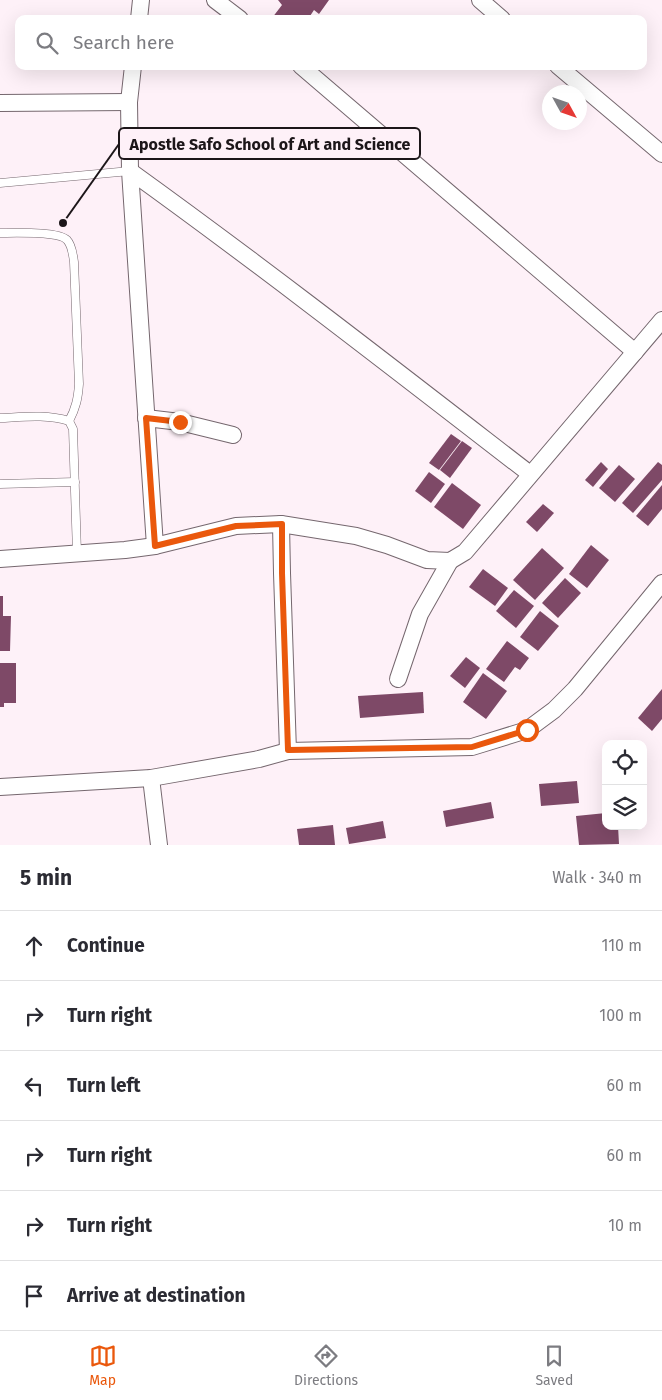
<!DOCTYPE html>
<meta charset="utf-8">
<style>
:root{--surface:#fff;--page:#f2f2f3;--text:#2b2b33;--muted:#7c7c81;--line:#e1e1e2;--accent:#ea580c}
body{margin:0;font-family:"Fira Sans",sans-serif;background:var(--page);color:var(--text)}
.controls{position:absolute;right:15px;bottom:15px;display:grid;overflow:hidden;border-radius:10px;box-shadow:0 5px 20px #0002}
.controls button{width:45px;height:45px;display:grid;place-items:center;padding:0;border:0;border-bottom:1px solid var(--line);background:var(--surface);color:var(--text);font:25px sans-serif}
.compass{position:absolute;left:542px;top:85px;width:45px;height:45px;border-radius:50%;background:var(--surface);box-shadow:0 5px 20px #0002;rotate:130deg}
.stop{position:absolute;width:15px;height:15px;margin:-11px;border:4px solid #ea580c;border-radius:50%;background:#fff}
.stop.end{background:#ea580c;border-color:#fff;box-shadow:0 1px 5px #0008}
.list{margin:0;padding:0;list-style:none}
h2{display:flex;justify-content:space-between;align-items:center;height:65px;margin:0;padding:0 20px;font-size:21px}
h2 small{font-size:16px;font-weight:400;color:var(--muted)}
.list li{display:grid;grid-template-columns:32px 1fr auto;gap:15px;align-items:center;box-sizing:border-box;height:70px;padding:0 20px;border-top:1px solid var(--line)}
.list b{display:block;font-size:19px;white-space:nowrap}
.list em{font-size:16px;font-style:normal;color:var(--muted)}
.icon{flex:none;width:28px;height:28px;fill:none;stroke:currentColor;stroke-width:2;stroke-linecap:round;stroke-linejoin:round}
.map{position:relative;flex:none;width:662px;height:845px;overflow:hidden}
.search{position:absolute;background:var(--surface);box-shadow:0 5px 20px #0002;left:15px;right:15px;top:15px;height:55px;display:flex;align-items:center;gap:12px;box-sizing:border-box;padding:0 18px;border-radius:10px;color:var(--muted);font-size:19px}
.sheet{height:485px;background:var(--surface)}
nav{display:flex;justify-content:space-around;align-items:center;box-sizing:border-box;height:70px;border-top:1px solid var(--line);background:var(--surface);font-size:14px;color:var(--muted)}
nav a{display:grid;justify-items:center;gap:2px}
nav .on{color:var(--accent)}
.map>svg:first-child{display:block}
</style>
<div class="map">
<svg width="662" height="845" viewBox="0 0 662 845">
<rect width="100%" height="100%" fill="#fef1f8"/>
<g fill="#7e4967">
<polygon points="278,0 329,0 319,14 314,10 308,19 273,19 272,18 282,5"/>
<polygon points="451,434 461,441 439,470 429,463"/>
<polygon points="462,441 472,448 450,478 440,470"/>
<polygon points="601,462 608,469 593,487 585,480"/>
<polygon points="658,462 662,465 662,480 633,513 622,503"/>
<polygon points="619,465 635,479 615,502 599,488"/>
<polygon points="429,472 445,484 431,503 415,491"/>
<polygon points="452,483 481,505 463,529 434,507"/>
<polygon points="662,485 662,509 648,526 636,516"/>
<polygon points="543,504 554,513 537,532 526,522"/>
<polygon points="591,545 609,560 587,588 569,574"/>
<polygon points="542,548 564,568 535,600 513,580"/>
<polygon points="483,569 508,588 495,606 469,587"/>
<polygon points="565,578 581,593 558,618 542,603"/>
<polygon points="514,590 534,606 516,628 496,611"/>
<polygon points="0,596 3,596 3,616 11,616 10,651 0,651"/>
<polygon points="540,611 559,626 538,651 520,637"/>
<polygon points="507,641 529,658 520,670 515,667 504,682 486,669"/>
<polygon points="466,657 480,668 465,688 450,676"/>
<polygon points="0,663 16,663 16,703 4,703 4,707 0,707"/>
<polygon points="483,673 507,691 486,719 463,702"/>
<polygon points="662,689 662,719 652,731 638,718"/>
<polygon points="423,692 424,713 360,718 358,696"/>
<polygon points="577,781 579,803 541,806 539,784"/>
<polygon points="491,802 494,818 446,827 443,811"/>
<polygon points="606,813 606,826 618,826 619,844 579,845 576,816"/>
<polygon points="383,821 386,838 349,844 346,828"/>
<polygon points="333,825 335,845 299,845 297,829"/>
</g>
<g fill="none" stroke-linecap="round" stroke-linejoin="round">
<g stroke="#75676e" stroke-width="9">
<g id="lane">
<polyline points="0,183 130,171"/>
<path d="M0,233C13,233 59,231 67,240C72,245 73,255 74,262L79,384C78,398 76,408 69,421"/>
<path d="M0,418C23,417 46,414 69,421L73,429L77,553"/>
<polyline points="0,484 75,482"/>
</g>
</g>
<g stroke="#75676e" stroke-width="18">
<g id="street">
<polyline points="215,0 240,19"/>
<polyline points="480,0 502,19"/>
<polyline points="139,19 141,0"/>
<polyline points="133,66 129,102 130,171 155,546"/>
<polyline points="301,66 635,352"/>
<polyline points="558,66 662,154"/>
<polyline points="0,103 129,102"/>
<path d="M130,171C266,269 398,372 530,474"/>
<polyline points="146,418 180,422 233,435"/>
<polyline points="281,524 282,573 288,751"/>
<polyline points="0,559 125,550 155,546 236,526 281,524 356,536 387,545 427,560 450,561 465,552 662,320"/>
<polyline points="398,679 420,614 450,561"/>
<polyline points="151,778 159,845"/>
<polyline points="0,787 151,778 259,759 288,751 472,747 527,730 554,710 575,689 662,583"/>
</g>
</g>
<use href="#lane" stroke="#fff" stroke-width="8"/>
<use href="#street" stroke="#fff" stroke-width="16"/>
</g>
<g fill="none" stroke-linecap="round" stroke-linejoin="round">
<polyline stroke="#ea580c" stroke-width="6" points="180,422 146,418 155,546 236,526 282,524 282,573 288,750 472,747 527,730"/>
</g>
<path fill="none" stroke="#1c1619" stroke-width="2" d="M63 223L119 144"/>
<circle fill="#1c1619" stroke="#fef1f8" stroke-width="2" cx="63" cy="223" r="5"/>
<rect fill="#fef1f8" stroke="#1c1619" stroke-width="2" x="119" y="128" width="301" height="31" rx="5"/>
<g font-size="16" text-anchor="middle" font-weight="bold" fill="#1c1619">
<text x="270" y="150">Apostle Safo School of Art and Science</text>
</g>
</svg>
<div class="controls">
<button><svg class="icon" aria-label="locate" viewBox="0 0 24 24"><circle cx="12" cy="12" r="6"/><path d="M12 2v4M12 18v4M2 12h4M18 12h4"/></svg></button>
<button><svg class="icon" aria-label="layers" viewBox="0 0 24 24"><path d="M12 4l9 5-9 5-9-5zM3 14l9 5 9-5"/></svg></button>
</div>
<svg class="compass" viewBox="-18 -18 36 36"><path d="M0-13l5 13h-10z" fill="#e53935"/><path d="M0 13l5-13h-10z" fill="#7c7c81"/></svg>
<div class="stop" style="left:527px;top:730px"></div>
<div class="stop end" style="left:180px;top:422px"></div>
<div class="search"><svg class="icon" aria-label="search" viewBox="0 0 24 24"><circle cx="10" cy="10" r="6"/><path d="M15 15l6 6"/></svg>Search here</div>
</div>
<section class="sheet">
<h2>5 min<small>Walk · 340 m</small></h2>
<ul class="list">
<li><svg class="icon" aria-label="ahead" viewBox="0 0 24 24"><path d="M12 20V5M6 11l6-6 6 6"/></svg><div><b>Continue</b></div><em>110 m</em></li>
<li><svg class="icon" aria-label="right" viewBox="0 0 24 24"><path d="M7 20v-9h11M14 6l5 5-5 5"/></svg><div><b>Turn right</b></div><em>100 m</em></li>
<li><svg class="icon" aria-label="left" viewBox="0 0 24 24"><path d="M17 20v-9H6M10 6l-5 5 5 5"/></svg><div><b>Turn left</b></div><em>60 m</em></li>
<li><svg class="icon" aria-label="right" viewBox="0 0 24 24"><path d="M7 20v-9h11M14 6l5 5-5 5"/></svg><div><b>Turn right</b></div><em>60 m</em></li>
<li><svg class="icon" aria-label="right" viewBox="0 0 24 24"><path d="M7 20v-9h11M14 6l5 5-5 5"/></svg><div><b>Turn right</b></div><em>10 m</em></li>
<li><svg class="icon" aria-label="arrive" viewBox="0 0 24 24"><path d="M6 21V4h12l-3 4 3 4H6"/></svg><div><b>Arrive at destination</b></div></li>
</ul>
</section>
<nav>
<a class="on"><svg class="icon" aria-label="map" viewBox="0 0 24 24"><path d="M3 6l6-2 6 2 6-2v14l-6 2-6-2-6 2zM9 4v14M15 6v14"/></svg>Map</a>
<a><svg class="icon" aria-label="directions" viewBox="0 0 24 24"><path d="M12 3l9 9-9 9-9-9zM9 14v-3h6M13 9l2 2-2 2"/></svg>Directions</a>
<a><svg class="icon" aria-label="saved" viewBox="0 0 24 24"><path d="M7 4h10v16l-5-4-5 4z"/></svg>Saved</a>
</nav>
